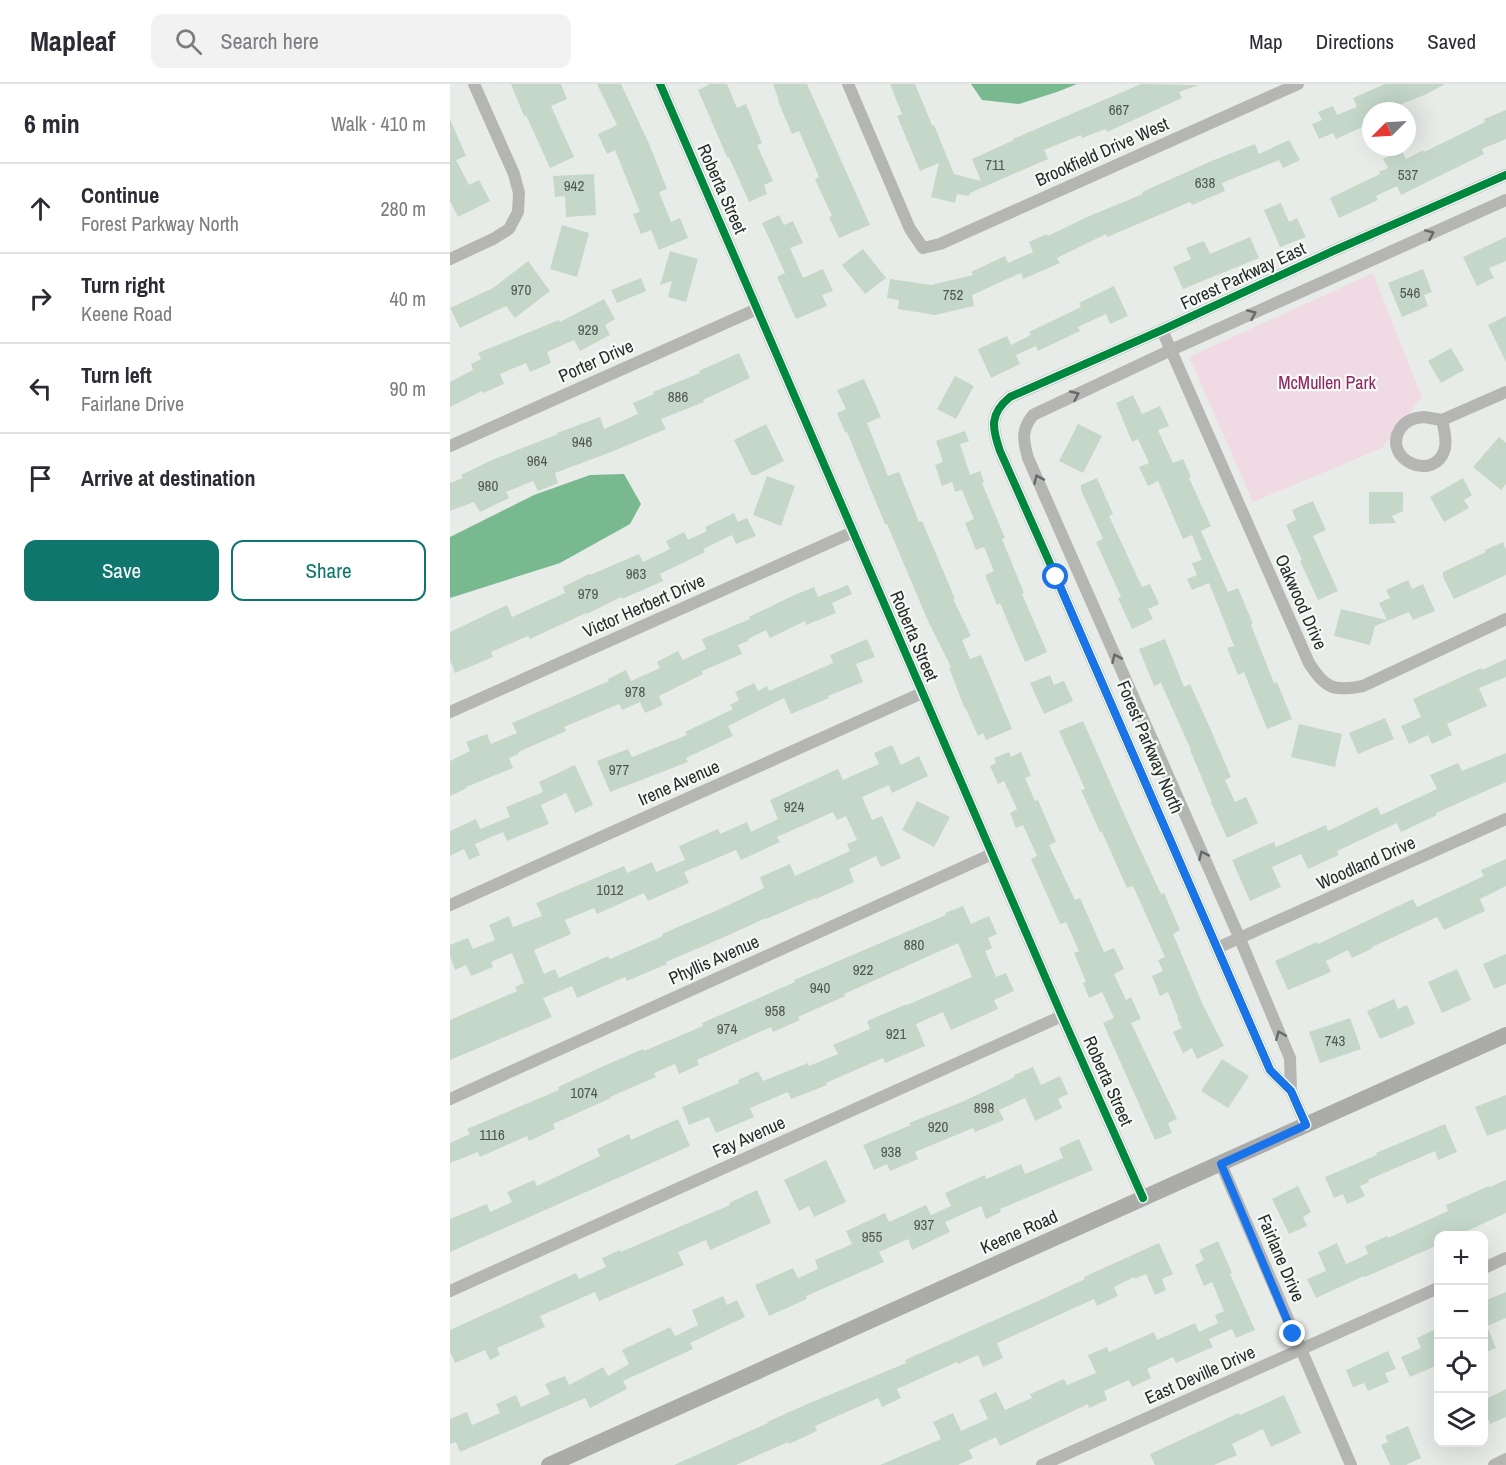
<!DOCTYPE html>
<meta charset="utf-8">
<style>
:root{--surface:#fff;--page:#f2f2f3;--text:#2b2b33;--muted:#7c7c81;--line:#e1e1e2;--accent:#0f766e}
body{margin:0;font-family:"Archivo Narrow",sans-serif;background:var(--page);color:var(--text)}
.controls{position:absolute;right:18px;bottom:18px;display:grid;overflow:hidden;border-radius:12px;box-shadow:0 6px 24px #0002}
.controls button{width:54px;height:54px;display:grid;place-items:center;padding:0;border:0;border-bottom:2px solid var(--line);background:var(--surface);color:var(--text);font:30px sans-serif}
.compass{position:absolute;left:912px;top:18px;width:54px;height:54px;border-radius:50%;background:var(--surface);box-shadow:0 6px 24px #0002;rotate:246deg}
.stop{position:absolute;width:18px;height:18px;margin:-14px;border:4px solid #1a73e8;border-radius:50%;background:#fff}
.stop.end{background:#1a73e8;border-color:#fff;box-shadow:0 2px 6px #0008}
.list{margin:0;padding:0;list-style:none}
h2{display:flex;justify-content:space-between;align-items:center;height:78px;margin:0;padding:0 24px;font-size:26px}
h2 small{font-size:20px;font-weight:400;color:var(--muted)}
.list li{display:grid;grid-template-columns:39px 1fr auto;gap:18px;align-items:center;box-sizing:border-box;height:90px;padding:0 24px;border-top:2px solid var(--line)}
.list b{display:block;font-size:22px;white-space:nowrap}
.list p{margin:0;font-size:20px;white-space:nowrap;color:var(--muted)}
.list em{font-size:20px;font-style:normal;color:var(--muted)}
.actions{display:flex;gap:12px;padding:18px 24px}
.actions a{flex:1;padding:14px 0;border:2px solid var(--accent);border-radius:12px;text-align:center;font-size:21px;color:var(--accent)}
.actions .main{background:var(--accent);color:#fff}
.icon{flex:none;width:33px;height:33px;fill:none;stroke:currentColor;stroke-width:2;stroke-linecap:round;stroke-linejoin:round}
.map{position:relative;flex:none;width:1056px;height:1381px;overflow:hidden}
header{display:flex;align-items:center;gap:36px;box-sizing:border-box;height:84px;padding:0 30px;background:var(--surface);border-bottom:2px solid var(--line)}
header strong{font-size:28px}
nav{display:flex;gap:33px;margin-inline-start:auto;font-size:21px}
.search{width:420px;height:54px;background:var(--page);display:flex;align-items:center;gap:15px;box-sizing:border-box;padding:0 21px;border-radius:12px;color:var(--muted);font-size:22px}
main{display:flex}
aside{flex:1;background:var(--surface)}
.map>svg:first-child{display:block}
</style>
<header>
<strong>Mapleaf</strong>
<div class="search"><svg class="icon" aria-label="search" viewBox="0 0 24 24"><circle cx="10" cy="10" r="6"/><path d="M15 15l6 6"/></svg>Search here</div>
<nav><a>Map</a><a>Directions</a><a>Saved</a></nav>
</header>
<main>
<aside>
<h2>6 min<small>Walk · 410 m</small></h2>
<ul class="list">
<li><svg class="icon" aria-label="ahead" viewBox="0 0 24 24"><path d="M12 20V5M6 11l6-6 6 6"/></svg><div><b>Continue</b><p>Forest Parkway North</p></div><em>280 m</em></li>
<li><svg class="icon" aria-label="right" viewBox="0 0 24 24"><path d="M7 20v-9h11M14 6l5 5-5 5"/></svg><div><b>Turn right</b><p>Keene Road</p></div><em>40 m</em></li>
<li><svg class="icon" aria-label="left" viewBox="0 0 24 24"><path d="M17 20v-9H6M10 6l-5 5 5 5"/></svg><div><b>Turn left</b><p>Fairlane Drive</p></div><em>90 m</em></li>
<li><svg class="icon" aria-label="arrive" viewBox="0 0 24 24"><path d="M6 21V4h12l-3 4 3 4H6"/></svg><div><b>Arrive at destination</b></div></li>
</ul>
<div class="actions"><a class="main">Save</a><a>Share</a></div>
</aside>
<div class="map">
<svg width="1056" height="1381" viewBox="0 0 1056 1381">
<rect width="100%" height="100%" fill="#e8ece9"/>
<polygon fill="#f0dbe4" points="923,189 972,313 932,364 803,418 739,273"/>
<g fill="#79b98f">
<polygon points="521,0 627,0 607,8 569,20 532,16"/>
<polygon points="174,390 191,420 180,440 110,479 0,514 0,453 84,411 140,391"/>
</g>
<g fill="#c4d7c9" fill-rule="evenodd">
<polygon points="61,0 111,0 117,15 101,22 124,73 100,84 76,31 74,32"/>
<polygon points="147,0 171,0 200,62 217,105 209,108 221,138 230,134 238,154 209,166 201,146 191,150 183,130 190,128 165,66 157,70 148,50 167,41"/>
<polygon points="260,0 277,0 287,24 296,20 312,59 307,61 323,97 314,101 317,110 299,118 279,73 277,73 248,6"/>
<polygon points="323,0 357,0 420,141 389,154 379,133 382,132 365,95 369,93 349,47 342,50 328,17 329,16"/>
<polygon points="440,0 465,0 482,41 484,41 504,90 531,97 522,75 564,56 563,55 691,0 749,1 729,8 732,14 657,48 656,45 632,54 631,51 594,66 598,75 520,109 519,112 507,110 505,119 481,113 489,79 470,87 447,32 452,30"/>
<polygon points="935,0 995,0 975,11 933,27 921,27 921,39 886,55 883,49 869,55 862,40 872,36 868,28 883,22 887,31 907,23 903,14"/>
<polygon points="1056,26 1056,55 1032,65 1034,70 951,111 947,102 926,112 928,116 889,134 880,114 930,90 929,88 938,84 933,75 951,66 956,75 973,66 974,68 1035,38 1034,35"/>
<polygon points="0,35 16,72 6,76 19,101 29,96 40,117 8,133 0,117"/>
<polygon points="839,56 850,76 833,84 829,76 772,99 775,107 742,121 740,118 657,153 656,150 607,174 610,179 573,195 571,189 522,211 524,222 485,231 448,225 449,216 437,214 440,195 481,201 523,191 521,188 555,172 558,179 583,168 579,158 597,150 598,152 637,133 693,110 692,108 764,76 805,60 809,70"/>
<polygon points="144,90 146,131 116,133 115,112 105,113 103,92"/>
<polygon points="831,119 839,138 847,134 856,153 830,163 814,126"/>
<polygon points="329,131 334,141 343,137 353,159 340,164 353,194 373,185 383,207 372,211 377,222 346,235 327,193 335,189 312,139"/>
<polygon points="112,141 139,149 127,193 100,185"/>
<polygon points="800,153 809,174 733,205 723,183 741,175 736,164 754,157 760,170"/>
<polygon points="1056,153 1056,177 1039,184 1044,194 1027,202 1013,173"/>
<polygon points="413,165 436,194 415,210 392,181"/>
<polygon points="220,167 248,175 236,218 218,213 222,197 210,201"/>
<polygon points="78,177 100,207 65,234 56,222 10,244 0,224 43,204"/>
<polygon points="973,185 982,208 974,211 978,222 952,233 938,199"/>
<polygon points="191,194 196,207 167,219 161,206"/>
<polygon points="664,202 678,232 660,240 656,230 628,243 630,247 588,267 586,262 566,271 570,280 541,294 528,265 557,252 561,261 581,251 579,248 631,223 629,219"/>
<polygon points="154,215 165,235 155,241 160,251 130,267 124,256 97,268 101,279 80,288 76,279 50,290 54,300 33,309 32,307 0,323 0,298 23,286 21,280 31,275 28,269 109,236 110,238"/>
<polygon points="1056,232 1056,278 1038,241"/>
<polygon points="1001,264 1014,286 991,299 978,277"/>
<polygon points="289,269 300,294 253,316 254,318 211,335 216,345 161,368 105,389 108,399 88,407 83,397 56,408 59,414 30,428 24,418 0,427 0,399 13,394 11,391 40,377 108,350 107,349 150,333 154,345 188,330 183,319 204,310 203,308 250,289 249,287"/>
<polygon points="505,292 524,302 506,335 487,325"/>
<polygon points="414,295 431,333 417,339 438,392 449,388 469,438 472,437 484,465 505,515 503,515 521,552 512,556 520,575 531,571 562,645 536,656 533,649 528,652 516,625 515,625 499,584 501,583 478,537 437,440 435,440 397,348 395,348 387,329 396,325 387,306"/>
<polygon points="683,311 692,330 710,322 719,342 708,346 723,379 733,375 741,393 739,394 761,442 751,447 778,508 788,504 803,540 801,541 824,599 827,598 842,635 817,645 794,588 788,591 777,564 784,562 759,499 742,506 737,495 747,491 742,479 752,476 742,451 733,455 708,397 698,402 689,383 699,379 688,355 682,358 666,319"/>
<polygon points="316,340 334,377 306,391 301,391 284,356"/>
<polygon points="628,340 652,352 633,389 609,377"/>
<polygon points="515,347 519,357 510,360 520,391 530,387 534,398 532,399 555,454 552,455 574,509 572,510 597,568 575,578 550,519 547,521 535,491 544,487 534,463 526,466 515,439 524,435 512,406 505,408 502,398 492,402 485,381 493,378 486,357"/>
<polygon points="1049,353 1056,359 1056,400 1051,406 1023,383"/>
<polygon points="317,392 345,402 331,442 303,431"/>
<polygon points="647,394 663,430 659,432 692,503 700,500 709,520 698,525 703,535 682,545 668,514 671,513 646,458 653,455 631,406 631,401"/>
<polygon points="1013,394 1022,411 1014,416 1019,424 994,438 980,413"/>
<polygon points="919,408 953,408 953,427 942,432 946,439 919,440"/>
<polygon points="863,417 876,446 863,452 888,507 868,516 850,477 852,476 836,441 846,436 842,426"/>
<polygon points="284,429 288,438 297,434 306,452 286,460 282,451 253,465 255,468 210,490 213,497 172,515 171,513 137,530 136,529 80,555 78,552 41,568 43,573 5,589 0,576 0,548 57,521 62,533 115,509 113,503 139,490 140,491 189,470 193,478 220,465 216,457 234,448 238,456 257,447 255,443"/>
<polygon points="1053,458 1056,466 1056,491 1004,515 993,493 993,488 1036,468 1035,466"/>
<polygon points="958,496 962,505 973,500 985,527 963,536 959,528 925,542 920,561 884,552 891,525 937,536 929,519 940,514 936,506"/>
<polygon points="398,501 402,510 382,519 386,529 356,541 355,537 320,554 316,546 298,555 298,557 288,561 292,570 252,587 253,590 209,612 213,621 195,629 190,618 172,626 169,620 114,643 116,647 68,668 69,670 59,674 63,684 16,703 17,704 0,712 0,677 20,667 16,658 37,650 41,660 67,649 62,639 159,597 158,595 176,586 181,597 210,584 207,578 228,567 233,576 256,565 252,555 300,535 299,533 342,512 364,503 368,513"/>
<polygon points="417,555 425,573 406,580 413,598 378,612 379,614 341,630 334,614 278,642 283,652 236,674 238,678 160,708 147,677 178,665 182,673 237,651 235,648 283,625 280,621 289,616 285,608 304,599 308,607 317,602 319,607 383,579 380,571"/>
<polygon points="715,555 734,603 740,600 760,644 781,693 775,696 785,718 796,713 808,739 777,754 761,718 762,718 740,666 741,666 711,599 704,602 689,565"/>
<polygon points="1056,575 1056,593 1029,604 1037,622 997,640 1002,651 982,660 978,651 959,660 951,642 971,633 963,615 1031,584 1032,586"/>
<polygon points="600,591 604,601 614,597 623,617 594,630 580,599"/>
<polygon points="935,634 944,655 908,670 899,649"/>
<polygon points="633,637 683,750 711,810 714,809 730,846 723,850 753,921 774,962 747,975 742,964 733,969 723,948 732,944 727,934 728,933 718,908 710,912 702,892 713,887 708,876 715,873 683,802 677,804 652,748 650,748 631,706 635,705 609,647"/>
<polygon points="849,640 892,650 885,683 841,673"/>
<path d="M442,661L451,681L469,672L478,692L442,709L439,701L412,713L422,736L432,732L451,774L431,783L426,772L399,785L404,798L366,815L365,814L316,835V834L272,854L216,878L217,880L177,897L175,893L127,914L122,902L93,914L102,933L0,976V936L67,907L65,903L74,899L62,869L41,878L43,883L21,892L16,881L5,886L0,872V861L18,854L23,865L45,856L39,841L59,832L63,843L92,832L86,819L174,782L177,789L202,778L206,788L235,776L229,762L268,745L270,750L297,738L301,748L328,735L320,716L388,685L393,696L429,680L424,669ZM383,728L387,736L396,732L407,756L397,760L400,767L345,792L340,780L310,793L314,804L270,825L212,850L213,852L160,875L158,872L109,894L105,885L94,890L84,866L121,850L115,836L144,824L147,830L194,809L198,817L239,799L234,788L286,766L291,776L330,758L327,753Z"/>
<polygon points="559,668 561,673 571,668 581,692 575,694 585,717 588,716 606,758 599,761 625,816 630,814 654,868 664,864 674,885 664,890 676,916 681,913 691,935 681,939 727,1035 718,1039 722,1049 705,1056 653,939 664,934 652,908 639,914 633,899 636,898 624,869 629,867 616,838 610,840 581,775 587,772 573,741 566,744 560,729 567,725 554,697 548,700 540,682 546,679 544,674"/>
<polygon points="1056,669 1056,698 986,729 987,731 951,748 947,739 887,767 889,771 858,785 851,770 822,783 831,803 800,817 782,776 824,758 826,763 876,741 878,747 927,723 931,731 987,705 980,691 1008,679 1012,687"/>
<polygon points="125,681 143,721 125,729 116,709 91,721 99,740 57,757 53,748 25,760 30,771 19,776 14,765 0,772 0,747 26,735 30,745 60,733 56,723 93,708 89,698"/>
<polygon points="467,717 500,733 484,763 452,746"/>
<polygon points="1056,775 1056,802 1030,815 1035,827 994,846 987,833 922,863 923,864 902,874 898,866 876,877 881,888 838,906 825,877 867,858 868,860 963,815 967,823 1034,792 1031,786"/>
<polygon points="513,822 521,840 539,832 547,850 538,854 542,864 535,867 546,893 556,889 564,907 544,916 548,925 501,946 493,928 466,940 475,962 435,979 433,974 376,999 377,1001 341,1015 338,1008 300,1024 304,1033 266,1049 259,1033 239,1041 232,1023 289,999 288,996 308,987 313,997 358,979 359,982 388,970 383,961 420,945 417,937 457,920 457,921 522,893 508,859 394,910 395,912 348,933 350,936 323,948 321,943 247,976 249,981 229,990 225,980 204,989 206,993 160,1013 161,1014 103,1040 105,1045 79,1057 77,1052 30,1073 28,1068 0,1079 0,1059 20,1050 17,1045 109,1006 108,1003 156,981 193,965 194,967 253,942 252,939 345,898 344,896 496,831 495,829"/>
<polygon points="1056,870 1056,900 1044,905 1033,880"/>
<polygon points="1007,885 1021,916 992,929 978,898"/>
<polygon points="944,915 948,925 957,921 965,940 930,955 917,927"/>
<polygon points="900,934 911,965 870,979 859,948"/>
<polygon points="772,975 799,992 778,1024 751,1007"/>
<polygon points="583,983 591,1001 610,992 618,1010 608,1015 612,1024 585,1037 575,1014 549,1026 554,1036 525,1048 523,1044 465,1068 468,1075 440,1087 437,1080 424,1086 413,1061 461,1041 459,1039 512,1018 565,993 564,991"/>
<polygon points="1056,1011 1056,1045 1037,1052 1025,1023"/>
<polygon points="228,1035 240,1062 0,1168 0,1135 37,1120 40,1128 62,1118 57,1108 84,1096 87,1102 150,1072 147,1065 179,1050 181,1056"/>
<polygon points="995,1040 1007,1068 988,1076 985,1067 918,1096 919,1098 910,1102 915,1112 897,1120 893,1110 884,1114 875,1093 927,1071 926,1069"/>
<polygon points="629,1055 643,1086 550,1125 551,1128 536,1135 531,1122 495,1138 500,1148 462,1166 458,1155 429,1168 434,1178 356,1212 357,1215 319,1232 305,1201 343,1184 348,1194 368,1185 365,1176 402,1160 396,1147 435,1129 439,1138 476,1121 481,1131 501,1122 495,1109 535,1091 536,1095 571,1080 575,1090 585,1086 613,1074 609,1064"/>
<polygon points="376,1076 396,1118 364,1133 359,1122 349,1127 334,1096"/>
<polygon points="1056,1096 1056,1129 1006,1152 988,1152 988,1161 915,1193 914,1192 866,1214 857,1195 876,1187 868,1168 887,1159 896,1180 918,1170 915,1162 937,1152 938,1154 998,1127 996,1121 1039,1102 1040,1103"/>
<polygon points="848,1102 861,1128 853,1133 857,1142 839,1150 822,1115"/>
<polygon points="307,1106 321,1139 260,1166 256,1156 228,1168 234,1181 149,1217 145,1208 90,1232 95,1243 47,1264 50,1271 40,1276 35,1266 5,1279 0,1268 0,1246 126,1189 129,1195 156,1183 152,1174 170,1166 171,1168 280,1121 279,1119"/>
<polygon points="768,1157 782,1189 780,1190 805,1246 786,1254 782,1245 759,1255 763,1263 726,1279 723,1273 697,1285 701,1294 682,1303 679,1296 654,1307 657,1316 639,1324 638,1320 550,1362 546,1353 519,1366 523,1374 508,1381 430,1381 491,1355 483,1338 503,1329 511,1347 538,1335 529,1316 546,1308 555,1326 582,1314 580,1310 614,1295 617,1301 646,1289 638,1271 657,1263 659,1268 704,1248 707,1256 745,1239 749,1248 768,1239 765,1231 774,1227 762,1198 754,1202 745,1181 754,1176 749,1166"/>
<polygon points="709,1159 723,1190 712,1195 716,1206 705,1211 696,1190 685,1195 684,1193 664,1203 668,1212 647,1222 644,1215 547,1259 553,1274 533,1283 528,1271 508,1280 507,1278 447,1305 451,1314 432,1323 428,1314 365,1342 367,1347 339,1360 338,1358 286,1381 224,1381 318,1339 317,1338 355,1321 456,1279 455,1276 588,1217 635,1195 634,1193"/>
<polygon points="1056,1208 1056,1234 1037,1242 1046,1264 1034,1269 1034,1217"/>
<polygon points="273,1212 277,1221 287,1216 295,1233 240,1259 243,1265 173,1297 177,1305 140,1324 135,1314 10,1368 6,1358 0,1360 0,1335 17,1328 22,1341 50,1329 46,1320 66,1311 71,1323 100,1310 95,1300 115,1292 119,1301 153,1283 158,1292 179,1280 172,1266 220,1243 225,1252 248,1241 242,1226"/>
<polygon points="988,1244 988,1281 960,1293 951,1273 971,1264 967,1254"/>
<polygon points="938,1267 946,1285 935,1289 939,1298 918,1307 914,1299 903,1303 896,1286"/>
<polygon points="1056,1305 1056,1333 1040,1340 1034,1326 1034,1316"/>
<polygon points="834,1311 851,1349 821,1363 813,1345 782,1360 787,1371 764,1381 705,1381 700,1370 789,1329 790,1331"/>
<polygon points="958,1342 971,1374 956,1381 940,1381 931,1361 938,1358 935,1352"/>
</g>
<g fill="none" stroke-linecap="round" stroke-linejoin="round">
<g stroke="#b5b5b4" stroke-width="12">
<polyline points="210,0 612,932 693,1114"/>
<polyline points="398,0 460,145 473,164 490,160 848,0"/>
<polyline points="0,175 43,155 59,145 68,128 69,109 64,90 24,0"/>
<path d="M712,246L859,579C875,604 883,608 913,602L1056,535"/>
<path d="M974,333L992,336C994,345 997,355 995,364C986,400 931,376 950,345C956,336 964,334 974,333Z"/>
<polyline points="992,336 1056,308"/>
<polyline points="0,362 307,225"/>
<polyline points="0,628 403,448"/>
<polyline points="0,821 472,609"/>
<polyline points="767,864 1056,735"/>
<path d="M841,1007L840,974L790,855L578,374C573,356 571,346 583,331L721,266L1056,116"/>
<polyline points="0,1015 542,770"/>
<path d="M856,1041L841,1007L820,986L606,493L550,367C542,344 539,330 560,313L712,246L883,167L1056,91"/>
<polyline points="771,1080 901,1381"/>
<polyline points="1034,1184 1056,1174"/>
<polyline points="0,1207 612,932"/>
<polyline points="592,1381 988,1204"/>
<polyline points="1044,1381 1056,1375"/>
</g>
<polyline stroke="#ababaa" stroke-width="16" points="99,1381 1056,951"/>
<g stroke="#f4faf6" stroke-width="11">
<g id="cycleway">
<polyline points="210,0 612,932 693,1114"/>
<path d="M856,1041L841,1007L820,986L606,493L550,367C542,344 539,330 560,313L712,246L883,167L1056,91"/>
</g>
</g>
<use href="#cycleway" stroke="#00873e" stroke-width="8"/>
</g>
<defs><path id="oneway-chevron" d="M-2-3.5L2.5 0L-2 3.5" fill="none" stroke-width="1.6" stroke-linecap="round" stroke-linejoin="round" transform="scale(1.5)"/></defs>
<g stroke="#686968">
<use href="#oneway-chevron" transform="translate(980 150) rotate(-24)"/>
<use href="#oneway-chevron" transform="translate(802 230) rotate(-24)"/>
<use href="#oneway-chevron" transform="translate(625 311) rotate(-25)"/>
<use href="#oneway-chevron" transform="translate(588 395) rotate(-114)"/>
<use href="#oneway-chevron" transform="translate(666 574) rotate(-114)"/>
<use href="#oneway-chevron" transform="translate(753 771) rotate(-114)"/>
<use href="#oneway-chevron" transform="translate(830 951) rotate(-112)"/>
</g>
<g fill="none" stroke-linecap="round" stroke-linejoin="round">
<polyline stroke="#1a73e8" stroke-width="8" points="606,493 820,986 841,1007 856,1041 771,1080 843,1250"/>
</g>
<g text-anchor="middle" stroke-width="4.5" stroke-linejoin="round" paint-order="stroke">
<g font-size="15" fill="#505652">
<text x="669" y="31">667</text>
<text x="545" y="86">711</text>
<text x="958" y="96">537</text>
<text x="755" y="104">638</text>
<text x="124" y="107">942</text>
<text x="71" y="211">970</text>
<text x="960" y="214">546</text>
<text x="503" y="216">752</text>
<text x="138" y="251">929</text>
<text x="228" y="318">886</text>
<text x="132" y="363">946</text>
<text x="87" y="382">964</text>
<text x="38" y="407">980</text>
<text x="186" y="495">963</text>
<text x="138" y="515">979</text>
<text x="185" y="613">978</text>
<text x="169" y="691">977</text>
<text x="344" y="728">924</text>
<text x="160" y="811">1012</text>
<text x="464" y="866">880</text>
<text x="413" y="891">922</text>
<text x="370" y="909">940</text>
<text x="325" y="932">958</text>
<text x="277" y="950">974</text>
<text x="446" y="955">921</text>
<text x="885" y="962">743</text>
<text x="134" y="1014">1074</text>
<text x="534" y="1029">898</text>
<text x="488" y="1048">920</text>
<text x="42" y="1056">1116</text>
<text x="441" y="1073">938</text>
<text x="474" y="1146">937</text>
<text x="422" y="1158">955</text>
</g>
<g font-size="18" fill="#292b2a" stroke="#f4faf6">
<text transform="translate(652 68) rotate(-24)" y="6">Brookfield Drive West</text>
<text transform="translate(272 105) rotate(66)" y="6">Roberta Street</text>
<text transform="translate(793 192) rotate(-25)" y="6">Forest Parkway East</text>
<text transform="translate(146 277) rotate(-24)" y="6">Porter Drive</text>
<text transform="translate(851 518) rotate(66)" y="6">Oakwood Drive</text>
<text transform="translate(194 522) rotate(-24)" y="6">Victor Herbert Drive</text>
<text transform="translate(464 552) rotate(67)" y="6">Roberta Street</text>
<text transform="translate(700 663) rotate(67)" y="6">Forest Parkway North</text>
<text transform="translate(229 699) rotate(-24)" y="6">Irene Avenue</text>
<text transform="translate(916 779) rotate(-24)" y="6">Woodland Drive</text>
<text transform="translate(264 876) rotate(-24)" y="6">Phyllis Avenue</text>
<text transform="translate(658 997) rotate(66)" y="6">Roberta Street</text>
<text transform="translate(299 1053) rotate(-24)" y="6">Fay Avenue</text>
<text transform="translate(569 1148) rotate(-24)" y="6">Keene Road</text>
<text transform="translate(831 1174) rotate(67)" y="6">Fairlane Drive</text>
<text transform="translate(750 1291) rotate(-24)" y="6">East Deville Drive</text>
</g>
<g font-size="18" fill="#902664" stroke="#f4faf6">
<text x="877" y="305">McMullen Park</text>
</g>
</g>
</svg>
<div class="controls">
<button>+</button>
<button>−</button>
<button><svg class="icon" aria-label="locate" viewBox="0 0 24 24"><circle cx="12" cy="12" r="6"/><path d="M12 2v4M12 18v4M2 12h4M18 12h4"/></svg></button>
<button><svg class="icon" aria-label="layers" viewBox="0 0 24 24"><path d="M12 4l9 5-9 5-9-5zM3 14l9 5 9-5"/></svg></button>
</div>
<svg class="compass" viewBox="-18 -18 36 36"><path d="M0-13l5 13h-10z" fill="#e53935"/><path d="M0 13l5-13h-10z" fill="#7c7c81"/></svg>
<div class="stop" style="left:606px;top:493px"></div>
<div class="stop end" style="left:843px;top:1250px"></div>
</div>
</main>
